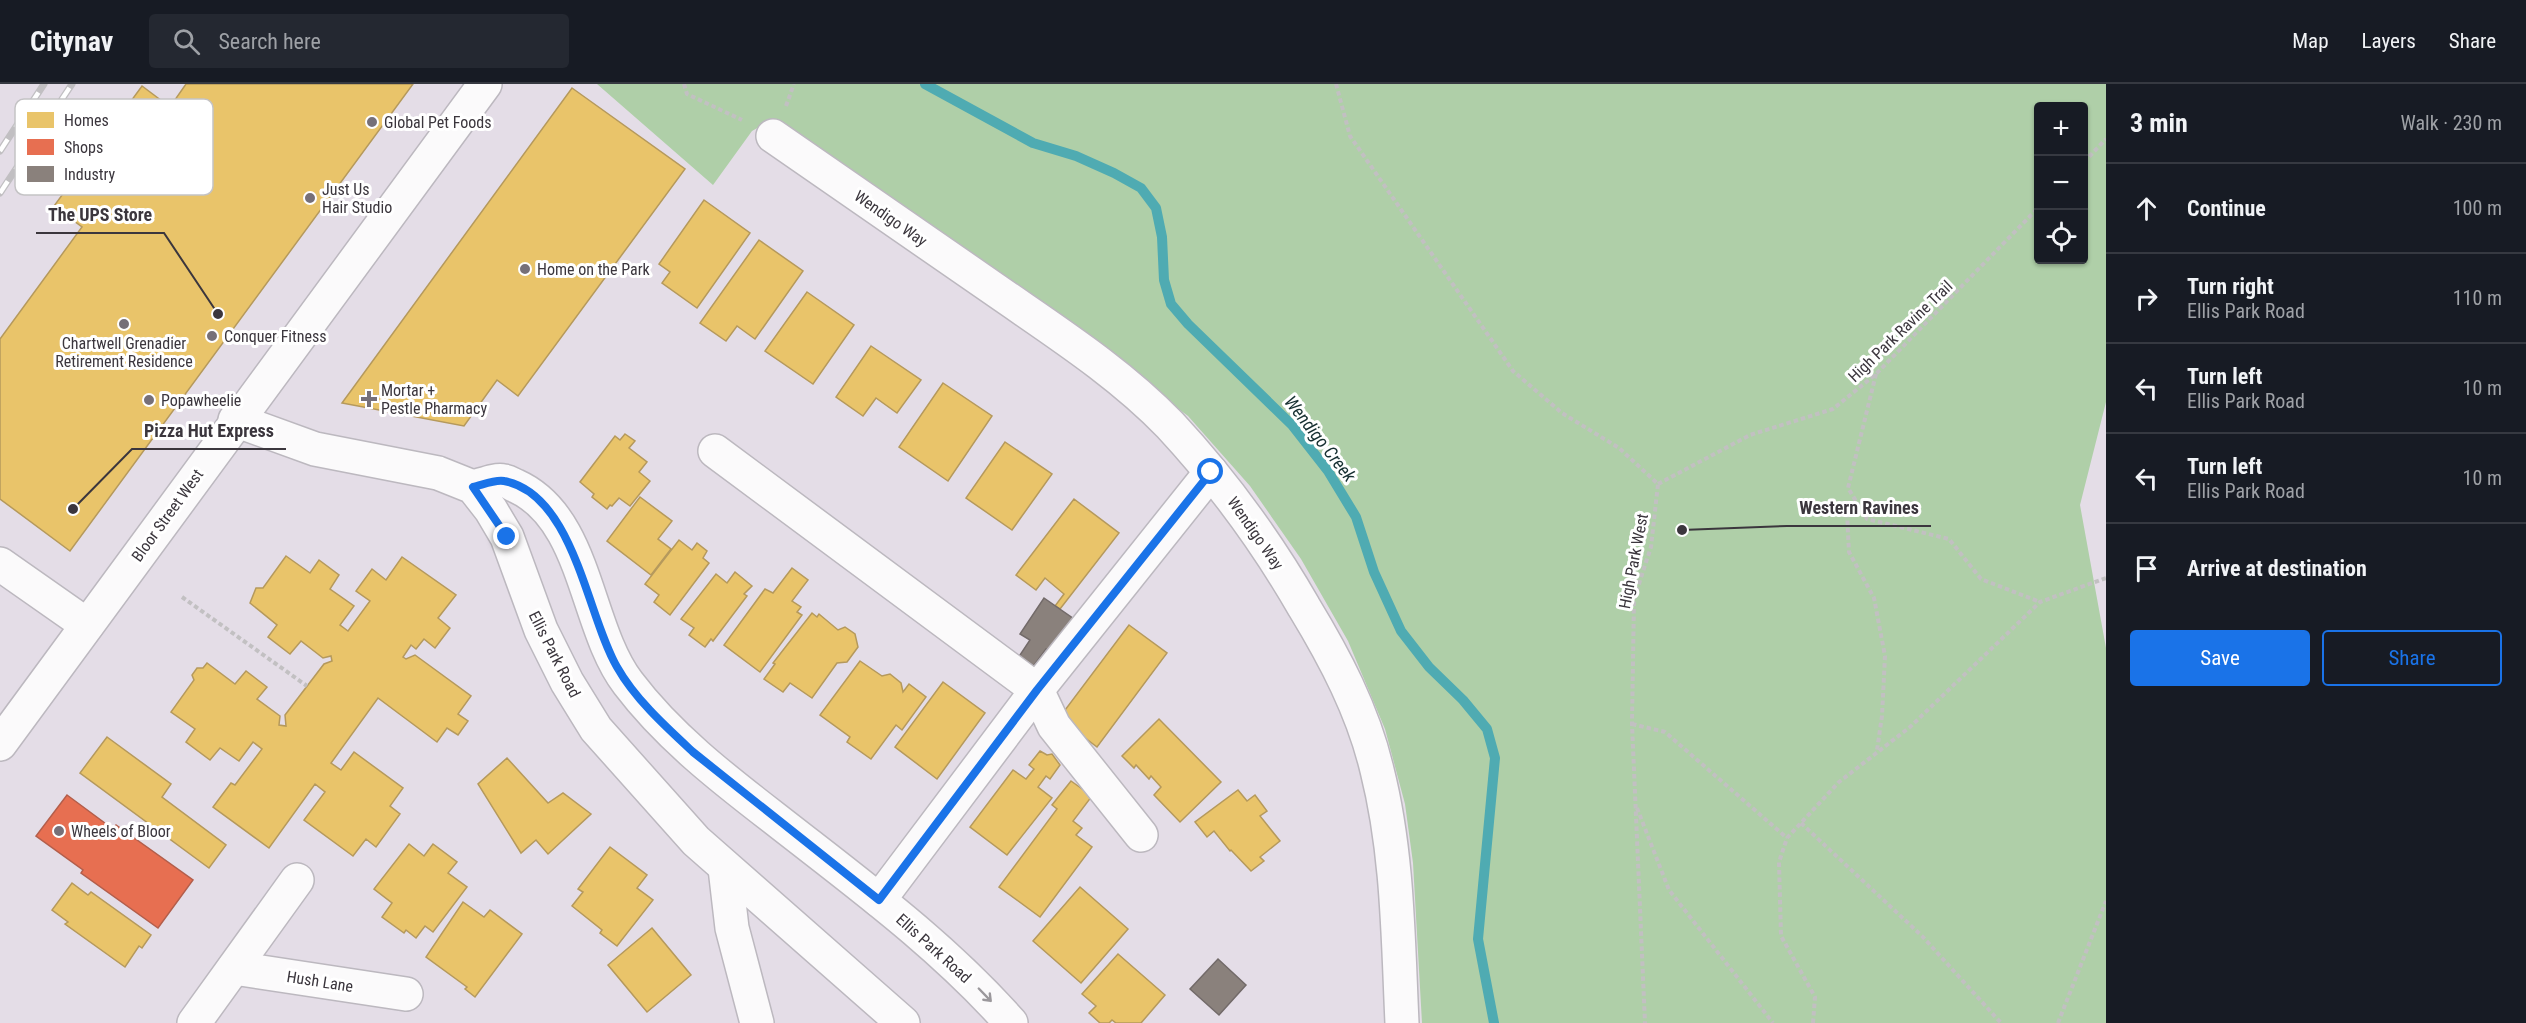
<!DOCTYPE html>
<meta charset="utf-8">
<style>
:root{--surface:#171b24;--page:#242831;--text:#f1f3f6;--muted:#9ea1a6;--line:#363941;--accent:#1a73e8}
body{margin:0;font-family:"Roboto Condensed",sans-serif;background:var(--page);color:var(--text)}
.controls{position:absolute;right:18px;top:18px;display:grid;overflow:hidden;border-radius:6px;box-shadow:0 2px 4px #0004}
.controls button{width:54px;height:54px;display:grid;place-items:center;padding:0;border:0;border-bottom:2px solid var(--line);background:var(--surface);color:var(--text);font:30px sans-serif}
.stop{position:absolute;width:18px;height:18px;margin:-14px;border:4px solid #1a73e8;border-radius:50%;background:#fff}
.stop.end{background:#1a73e8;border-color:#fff;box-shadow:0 2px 6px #0008}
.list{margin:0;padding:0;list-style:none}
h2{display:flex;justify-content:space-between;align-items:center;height:78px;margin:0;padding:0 24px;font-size:26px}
h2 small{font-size:20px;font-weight:400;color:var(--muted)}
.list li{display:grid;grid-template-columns:39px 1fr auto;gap:18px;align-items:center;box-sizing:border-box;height:90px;padding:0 24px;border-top:2px solid var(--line)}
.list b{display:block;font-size:22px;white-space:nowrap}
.list p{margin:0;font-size:20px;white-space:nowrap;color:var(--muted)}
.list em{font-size:20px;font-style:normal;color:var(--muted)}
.actions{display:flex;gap:12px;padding:18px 24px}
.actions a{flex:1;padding:14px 0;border:2px solid var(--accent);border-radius:6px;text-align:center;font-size:21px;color:var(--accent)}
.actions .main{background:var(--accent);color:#fff}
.icon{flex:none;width:33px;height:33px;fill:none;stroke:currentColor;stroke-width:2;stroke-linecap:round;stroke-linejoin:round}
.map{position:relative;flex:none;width:2106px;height:939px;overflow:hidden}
header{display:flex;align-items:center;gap:36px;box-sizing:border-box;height:84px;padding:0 30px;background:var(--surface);border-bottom:2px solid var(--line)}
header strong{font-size:28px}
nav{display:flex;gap:33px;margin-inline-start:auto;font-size:21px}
.search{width:420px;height:54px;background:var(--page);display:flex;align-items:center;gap:15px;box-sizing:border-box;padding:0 21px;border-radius:6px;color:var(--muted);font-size:22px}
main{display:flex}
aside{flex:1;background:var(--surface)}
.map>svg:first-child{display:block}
</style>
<header>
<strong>Citynav</strong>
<div class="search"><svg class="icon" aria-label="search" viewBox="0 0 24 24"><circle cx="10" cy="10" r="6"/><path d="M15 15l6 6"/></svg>Search here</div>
<nav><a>Map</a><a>Layers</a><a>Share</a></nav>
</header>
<main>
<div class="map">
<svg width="2106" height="939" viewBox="0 0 2106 939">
<rect width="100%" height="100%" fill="#e4dde7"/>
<path fill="#afcfa8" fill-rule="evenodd" d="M597,0H2106V318L2080,421L2106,564V939H1422L1413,779L1405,720L1385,645L1348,557L1301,475L1250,402L1188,332L927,138L773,35L752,47L713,101ZM2038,22H2084V176H2038Z"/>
<g fill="#e9c46a" stroke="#b5995c" stroke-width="1.5">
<polygon points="186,0 413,0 70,467 0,415 0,255 82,143 54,122 142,2 170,23"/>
<polygon points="572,4 685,85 518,312 497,296 464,342 342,319"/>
<polygon points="704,116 750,149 697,224 662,199 670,188 659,180"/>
<polygon points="759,156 803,187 755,255 737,242 726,257 700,239"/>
<polygon points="807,208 854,241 813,300 765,267"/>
<polygon points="871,262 921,296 897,329 876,314 863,332 836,313"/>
<polygon points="943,299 992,332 948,397 899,363"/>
<polygon points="625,350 635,357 629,364 647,378 639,388 650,397 630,422 619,414 612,422 610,421 607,425 592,413 594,410 580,398 615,352 620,356"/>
<polygon points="1005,358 1052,390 1012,446 966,414"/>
<polygon points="640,413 672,437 658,455 671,465 651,491 607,457"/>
<polygon points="1074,415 1119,449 1060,525 1055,522 1064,510 1045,494 1036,506 1016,491"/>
<polygon points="679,456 692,466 697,459 707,467 703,474 709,479 670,531 654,518 659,511 645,500"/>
<polygon points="286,472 310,489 319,476 339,491 330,505 354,522 340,541 348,547 370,517 356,507 372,485 386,496 402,473 456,511 438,534 450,544 435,564 424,555 416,565 411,561 403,573 406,575 415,571 471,612 458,630 468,637 458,651 447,644 437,658 378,614 331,679 341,686 354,668 403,704 390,722 400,730 376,763 366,755 353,772 304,736 325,708 315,700 269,764 213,723 231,699 235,701 262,665 253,658 239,677 220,664 210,676 186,658 195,645 171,628 194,596 192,591 197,584 203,584 207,579 235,600 246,587 267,603 257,615 280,632 279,641 286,642 285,631 324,580 332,577 331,572 323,574 301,557 290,570 268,553 277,541 250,519 256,504 263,504"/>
<polygon points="792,484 808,496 792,517 801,523 797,528 802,531 760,588 724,561 765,505 773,509"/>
<polygon points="735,488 752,502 744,510 747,512 713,557 711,555 705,563 689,551 694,544 681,535 716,490 727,499"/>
<polygon points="812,529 817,533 819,530 838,546 845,543 855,550 858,563 847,578 837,579 812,614 790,599 783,608 764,595 775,580 773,579"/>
<polygon points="1129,541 1167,569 1097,663 1059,634"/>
<polygon points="860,577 882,592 890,590 901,599 903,608 909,600 926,613 902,646 896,641 871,675 847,658 850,653 820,631"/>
<polygon points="943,598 985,629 937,695 895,663"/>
<polygon points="1159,635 1221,698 1180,738 1154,711 1161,703 1151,692 1149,695 1136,681 1134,684 1122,672"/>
<polygon points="107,653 171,700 162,713 226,761 209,784 80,689"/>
<polygon points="1040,667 1047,671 1052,670 1060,681 1050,695 1046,692 1038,703 1052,714 1007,771 970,743 1013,686 1026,695 1034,685 1029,681"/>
<polygon points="507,674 548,719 563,709 591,730 548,770 536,756 521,769 478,700"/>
<polygon points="1071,697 1092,712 1073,737 1082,744 1076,751 1092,763 1040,833 999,803 1057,725 1052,721"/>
<polygon points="1238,706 1247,717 1255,711 1267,727 1260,732 1280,757 1260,773 1264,777 1251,787 1231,766 1230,767 1214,747 1207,753 1195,738"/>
<polygon points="409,760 424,772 433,760 457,778 448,789 467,803 433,848 425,842 416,854 406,846 404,849 382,833 392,819 374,805"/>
<polygon points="610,763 647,791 637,804 653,816 617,862 600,849 602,846 572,822 583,808 578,805"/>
<polygon points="72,799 88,811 91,808 151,851 142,864 139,862 125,883 65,840 68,838 52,826"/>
<polygon points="1080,803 1128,845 1081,899 1033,857"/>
<polygon points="463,818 484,833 490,826 522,850 475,913 465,905 467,903 426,873"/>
<polygon points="652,844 691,891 647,928 608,881"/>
<polygon points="1118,870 1165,911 1141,939 1116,939 1112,936 1109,939 1100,939 1089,929 1096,922 1082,910"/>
</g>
<polygon fill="#e76f51" stroke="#b35e4b" stroke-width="1.5" points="67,711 113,745 116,741 193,796 158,844 81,789 83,786 36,752"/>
<g fill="#8a817c" stroke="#726a69" stroke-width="1.5">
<polygon points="1044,514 1074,535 1051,568 1046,565 1032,584 1018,574 1030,556 1020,550"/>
<polygon points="1218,875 1246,901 1219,931 1190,905"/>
</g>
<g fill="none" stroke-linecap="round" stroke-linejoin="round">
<polyline stroke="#4fabb2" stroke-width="10" points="925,0 1033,59 1076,72 1114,89 1141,104 1156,124 1162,153 1164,196 1171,220 1188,240 1292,341 1328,387 1356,433 1374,488 1401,547 1429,583 1463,616 1487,645 1495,674 1478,855 1494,939"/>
<g stroke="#bcb8bf" stroke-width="36">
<g id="minor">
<path d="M773,52C847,103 922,155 997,207C1056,248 1120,289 1170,341C1222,397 1266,457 1304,523C1335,574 1363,627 1377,686C1398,769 1398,854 1402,939"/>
<polyline points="235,336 315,365 438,389 473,403 491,426 507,453 541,546 567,598 596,645 696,757 903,939"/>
<polyline points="715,367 1037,606 1054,642 1141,751"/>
<path d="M473,403C482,401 495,395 504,397C508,397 513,401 516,402C587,434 585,543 628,599C668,652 722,694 774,734C857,799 941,860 1011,939"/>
<polyline points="0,480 87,541"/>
<polyline points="725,784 732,844 757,939"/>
<polyline points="879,816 1037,606 1211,388"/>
<polyline points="234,884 406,910"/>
<polyline points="194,939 297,796"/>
</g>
</g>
<g stroke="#bcb8bf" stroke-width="36">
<polyline id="major" points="0,660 485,0"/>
</g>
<g stroke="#c2c0c2" stroke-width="4" stroke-dasharray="4.5 3" stroke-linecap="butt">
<polyline points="684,0 687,10 742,36"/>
<polyline points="1336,0 1350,52 1513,287 1562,329 1619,364 1658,400 1651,463 1634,515 1632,640 1645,939"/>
<polyline points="786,22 794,0"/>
<polyline points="2084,78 2106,55"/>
<polyline points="1876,290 1848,404 1867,435 1949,455 1981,495 2040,518"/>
<polyline points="1658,400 1750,351 1833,325 1876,290 2038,124"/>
<polyline points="1856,417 1847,429 1849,468 1874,514 1885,572 1882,632 1877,666"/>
<polyline points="182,513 307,602"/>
<polyline points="1632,640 1665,648 1787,754"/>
<polyline points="1637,724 1669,806 1773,939"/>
<polyline points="1801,739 1922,852 2001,939"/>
<polyline points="1813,939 1815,913 1781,852 1779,778 1787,754 1839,698 1910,643 2040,518 2106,494"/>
<polyline points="2058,939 2106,817"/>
</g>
<use href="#minor" stroke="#fbfafb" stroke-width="33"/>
<use href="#major" stroke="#fbfafb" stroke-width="33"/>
<g stroke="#c1bfc2" stroke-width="7">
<g id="rail">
<polyline points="0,67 44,0"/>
<polyline points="0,109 72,0"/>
</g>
</g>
<use href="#rail" stroke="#fff" stroke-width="4.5" stroke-dasharray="14" stroke-linecap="butt"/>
</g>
<defs><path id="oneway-shaft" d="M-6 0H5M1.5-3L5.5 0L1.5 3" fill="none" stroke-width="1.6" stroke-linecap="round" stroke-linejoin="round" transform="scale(1.5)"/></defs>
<use stroke="#9b989c" href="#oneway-shaft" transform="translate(985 911) rotate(46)"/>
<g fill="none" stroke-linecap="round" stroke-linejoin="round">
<path stroke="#1a73e8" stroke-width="8" d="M507,453L473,403C482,401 496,395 504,397C574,410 587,532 617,583C635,615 666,643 693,668L879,816L1037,606L1211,388"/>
</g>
<g fill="#767078" stroke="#fff" stroke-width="2">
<circle cx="372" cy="38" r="6"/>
<circle cx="310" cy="114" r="6"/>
<circle cx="525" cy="185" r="6"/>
<circle cx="124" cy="240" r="6"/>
<circle cx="212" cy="252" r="6"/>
<path d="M366 306h6v6h6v6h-6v6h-6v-6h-6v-6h6z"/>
<circle cx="149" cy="316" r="6"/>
<circle cx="59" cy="747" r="6"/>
</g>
<g text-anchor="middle" stroke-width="6" stroke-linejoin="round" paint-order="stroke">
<g font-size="16" fill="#3b363d" stroke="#fff" text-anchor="start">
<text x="384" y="44">Global Pet Foods</text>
<text x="322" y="111">Just Us<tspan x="322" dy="18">Hair Studio</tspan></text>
<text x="537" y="191">Home on the Park</text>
<text x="224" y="258">Conquer Fitness</text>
<text x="124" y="265" text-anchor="middle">Chartwell Grenadier<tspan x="124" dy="18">Retirement Residence</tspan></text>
<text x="381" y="312">Mortar +<tspan x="381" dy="18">Pestle Pharmacy</tspan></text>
<text x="161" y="322">Popawheelie</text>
<text x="71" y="753">Wheels of Bloor</text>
</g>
<g font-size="16" fill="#3b363d" stroke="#fff">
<text transform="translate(891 134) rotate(35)" y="6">Wendigo Way</text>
<text transform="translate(1900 247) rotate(-44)" y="6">High Park Ravine Trail</text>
<text transform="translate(167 431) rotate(-54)" y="6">Bloor Street West</text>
<text transform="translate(1256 449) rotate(55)" y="6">Wendigo Way</text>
<text transform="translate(1633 477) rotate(-79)" y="6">High Park West</text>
<text transform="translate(555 570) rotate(63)" y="6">Ellis Park Road</text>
<text transform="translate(934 864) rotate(42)" y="6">Ellis Park Road</text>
<text transform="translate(320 897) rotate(9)" y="6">Hush Lane</text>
</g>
<g font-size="18" font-style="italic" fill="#162f31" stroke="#fff">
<text transform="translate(1320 355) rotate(52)" y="6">Wendigo Creek</text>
</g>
</g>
<rect x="15" y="15" width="198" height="96" rx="9" fill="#fff" stroke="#c4c3c5" stroke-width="1.5"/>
<rect x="27" y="28" width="27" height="16" fill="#e9c46a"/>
<rect x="27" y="55" width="27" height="16" fill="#e76f51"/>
<rect x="27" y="82" width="27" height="16" fill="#8a817c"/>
<g font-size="16" fill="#3b363d">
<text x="64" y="42">Homes</text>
<text x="64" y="69">Shops</text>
<text x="64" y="96">Industry</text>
</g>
<path fill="none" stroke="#3b363d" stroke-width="2" d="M218 230L164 149H36M73 425L132 365H286M1682 446L1787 442H1931"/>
<g fill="#3b363d" stroke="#fff" stroke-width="2">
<circle cx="218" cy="230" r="6"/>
<circle cx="73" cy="425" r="6"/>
<circle cx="1682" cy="446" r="6"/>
</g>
<g font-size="18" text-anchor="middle" font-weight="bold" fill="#3b363d" stroke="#fff" stroke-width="6" stroke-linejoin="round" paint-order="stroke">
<text x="100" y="137">The UPS Store</text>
<text x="209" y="353">Pizza Hut Express</text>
<text x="1859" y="430">Western Ravines</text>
</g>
</svg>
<div class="controls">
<button>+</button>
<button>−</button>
<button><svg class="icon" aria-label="locate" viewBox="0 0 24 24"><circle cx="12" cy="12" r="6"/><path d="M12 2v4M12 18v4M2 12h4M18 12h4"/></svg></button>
</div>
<div class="stop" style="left:1211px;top:388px"></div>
<div class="stop end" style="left:507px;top:453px"></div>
</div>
<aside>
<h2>3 min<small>Walk · 230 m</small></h2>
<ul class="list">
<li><svg class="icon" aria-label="ahead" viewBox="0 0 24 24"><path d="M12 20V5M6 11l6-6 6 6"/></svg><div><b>Continue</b></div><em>100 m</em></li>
<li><svg class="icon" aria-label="right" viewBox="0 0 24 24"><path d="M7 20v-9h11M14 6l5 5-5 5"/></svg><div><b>Turn right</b><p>Ellis Park Road</p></div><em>110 m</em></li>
<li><svg class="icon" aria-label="left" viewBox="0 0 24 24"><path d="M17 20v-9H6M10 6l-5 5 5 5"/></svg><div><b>Turn left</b><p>Ellis Park Road</p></div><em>10 m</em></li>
<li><svg class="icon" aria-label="left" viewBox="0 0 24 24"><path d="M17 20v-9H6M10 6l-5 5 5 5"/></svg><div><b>Turn left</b><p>Ellis Park Road</p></div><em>10 m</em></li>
<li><svg class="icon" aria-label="arrive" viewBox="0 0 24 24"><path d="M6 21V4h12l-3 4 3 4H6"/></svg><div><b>Arrive at destination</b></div></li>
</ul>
<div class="actions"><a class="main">Save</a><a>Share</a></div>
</aside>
</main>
